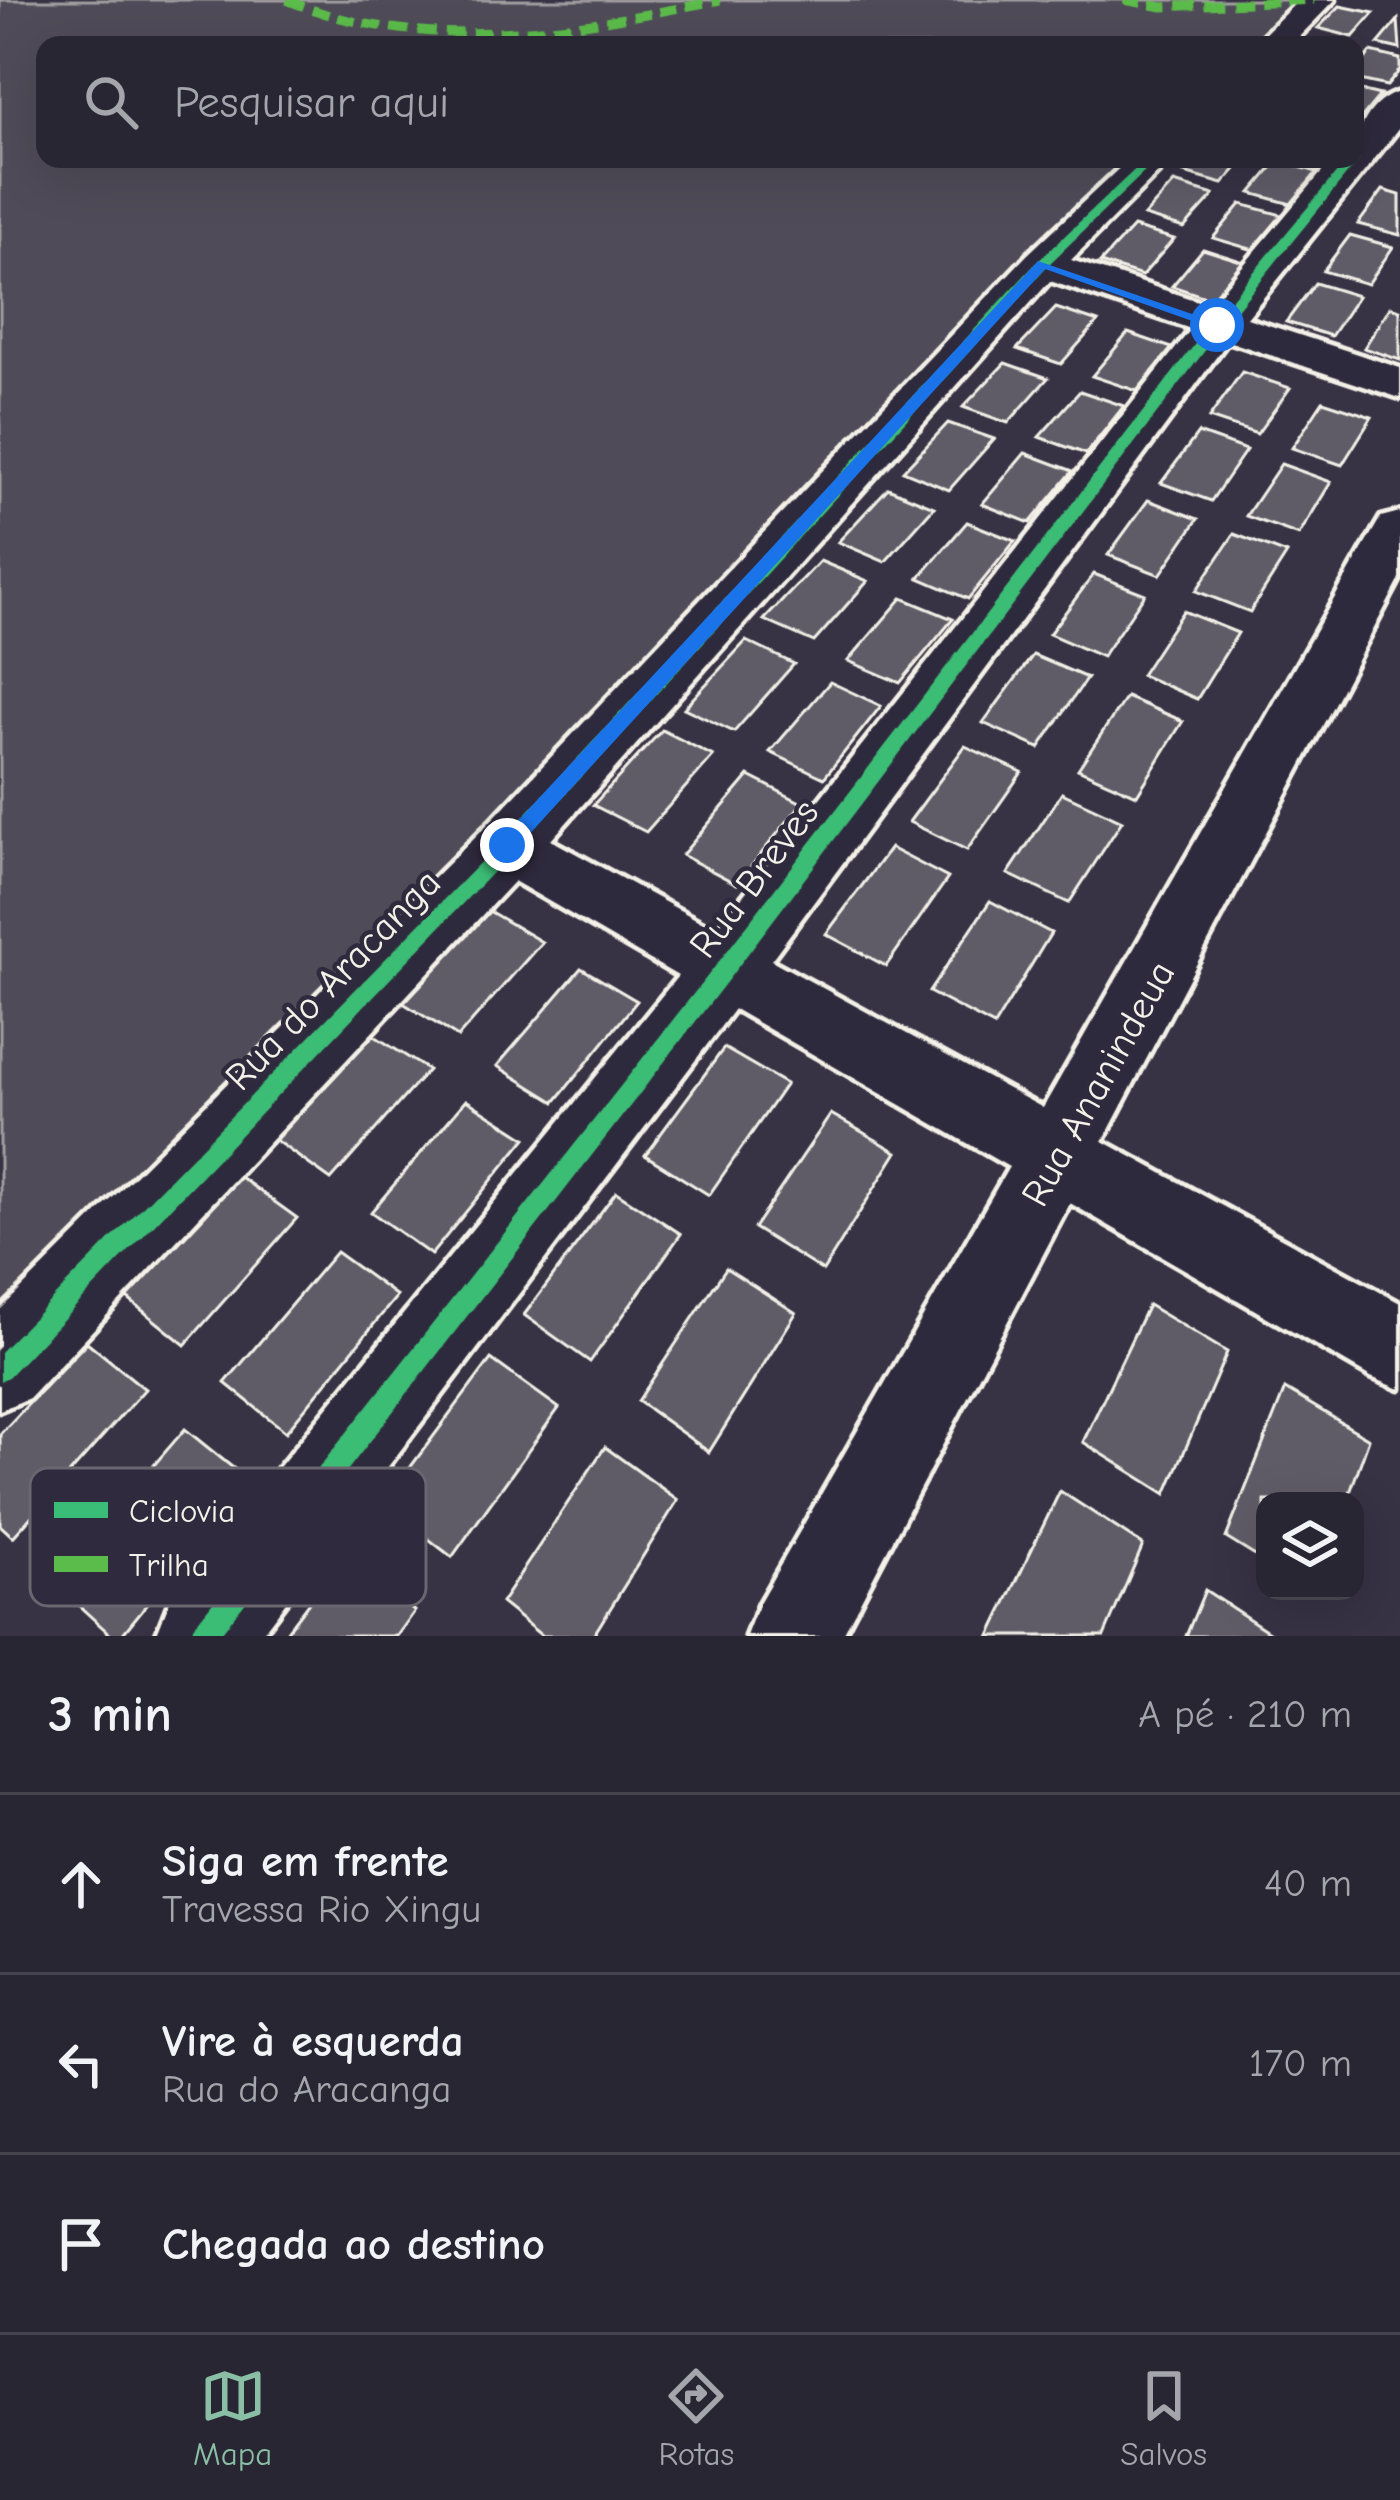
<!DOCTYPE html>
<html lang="pt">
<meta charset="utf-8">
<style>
:root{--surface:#292633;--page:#35323f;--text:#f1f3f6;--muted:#a5a5ac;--line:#45434e;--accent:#8abfa5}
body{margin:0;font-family:"Comic Neue",sans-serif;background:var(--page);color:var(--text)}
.controls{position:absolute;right:36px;bottom:36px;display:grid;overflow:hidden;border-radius:24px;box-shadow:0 12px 48px #0002}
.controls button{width:108px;height:108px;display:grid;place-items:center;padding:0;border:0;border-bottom:3px solid var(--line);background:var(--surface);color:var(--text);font:60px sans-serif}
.stop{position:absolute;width:36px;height:36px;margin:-27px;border:9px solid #1a73e8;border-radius:50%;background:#fff}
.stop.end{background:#1a73e8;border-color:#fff;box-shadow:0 3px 12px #0008}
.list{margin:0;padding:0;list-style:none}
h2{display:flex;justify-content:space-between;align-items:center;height:156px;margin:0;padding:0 48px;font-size:51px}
h2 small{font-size:39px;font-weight:400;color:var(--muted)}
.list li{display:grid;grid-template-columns:78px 1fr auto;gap:36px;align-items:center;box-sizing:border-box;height:180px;padding:0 48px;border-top:3px solid var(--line)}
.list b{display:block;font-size:45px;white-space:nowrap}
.list p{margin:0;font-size:39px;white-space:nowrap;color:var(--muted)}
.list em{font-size:39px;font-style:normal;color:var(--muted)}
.icon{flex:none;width:66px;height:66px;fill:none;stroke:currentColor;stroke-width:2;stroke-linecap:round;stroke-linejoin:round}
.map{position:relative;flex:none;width:1400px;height:1636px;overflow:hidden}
.search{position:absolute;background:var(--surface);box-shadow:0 12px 48px #0002;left:36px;right:36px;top:36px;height:132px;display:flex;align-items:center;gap:30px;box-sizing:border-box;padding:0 42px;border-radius:24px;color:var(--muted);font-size:45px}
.sheet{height:696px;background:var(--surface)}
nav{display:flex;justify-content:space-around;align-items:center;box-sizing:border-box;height:168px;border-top:3px solid var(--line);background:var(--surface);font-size:33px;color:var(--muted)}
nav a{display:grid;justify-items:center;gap:6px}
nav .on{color:var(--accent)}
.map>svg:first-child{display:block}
</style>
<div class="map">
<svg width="1400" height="1636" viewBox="0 0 1400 1636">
<rect width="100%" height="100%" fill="#373244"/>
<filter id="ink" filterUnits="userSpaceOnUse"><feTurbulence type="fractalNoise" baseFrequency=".00833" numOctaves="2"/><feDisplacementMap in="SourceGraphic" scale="24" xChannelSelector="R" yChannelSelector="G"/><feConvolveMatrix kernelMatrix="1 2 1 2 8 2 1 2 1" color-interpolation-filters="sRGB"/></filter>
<g filter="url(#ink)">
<polygon fill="#504b59" stroke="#a29ea0" stroke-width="3" points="0,0 1304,0 1260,45 45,45 45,159 1148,159 0,1326"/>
<g fill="#5f5c67" stroke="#f4f1e8" stroke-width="3">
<polygon points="1340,6 1374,13 1353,37 1318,28"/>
<polygon points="1398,20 1400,49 1378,44"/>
<polygon points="1371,52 1400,59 1400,70 1387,86 1355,79 1355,71"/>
<polygon points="1355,89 1380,95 1357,123 1355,122"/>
<polygon points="1197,159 1245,159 1223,184 1184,173"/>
<polygon points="1278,161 1317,172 1291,204 1251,193"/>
<polygon points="1174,183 1214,195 1184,228 1144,216"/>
<polygon points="1383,190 1400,195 1400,235 1358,224"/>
<polygon points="1241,204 1282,215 1254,250 1213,238"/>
<polygon points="1133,227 1174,239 1142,276 1100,263"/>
<polygon points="1350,235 1393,247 1368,284 1323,271"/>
<polygon points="1203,249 1244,262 1214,300 1172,286"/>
<polygon points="1315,283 1358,296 1331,336 1286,322"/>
<polygon points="1390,307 1400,310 1400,360 1364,348"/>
<polygon points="1056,308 1098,322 1061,364 1017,349"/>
<polygon points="1128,333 1172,348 1137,391 1092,376"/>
<polygon points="1005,363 1048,378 1008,423 963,407"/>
<polygon points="1242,372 1290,388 1257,434 1209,418"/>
<polygon points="1080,391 1124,406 1086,454 1039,437"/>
<polygon points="1323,401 1372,417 1342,465 1292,448"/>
<polygon points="948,423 994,439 949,490 903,471"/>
<polygon points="1198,433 1246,450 1211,501 1161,483"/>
<polygon points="1025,453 1073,471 1030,523 982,504"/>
<polygon points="1281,464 1331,482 1299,535 1246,516"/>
<polygon points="888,488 934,507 885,562 838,542"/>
<polygon points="1148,500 1198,519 1160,575 1108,555"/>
<polygon points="967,522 1015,541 968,599 919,578"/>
<polygon points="1234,534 1287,554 1250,612 1196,591"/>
<polygon points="820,561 868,581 814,642 764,620"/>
<polygon points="1094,574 1145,594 1102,657 1049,634"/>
<polygon points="902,598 953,619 900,683 848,661"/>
<polygon points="1183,611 1238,633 1197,699 1141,675"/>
<polygon points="746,641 794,664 734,732 684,708"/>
<polygon points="1033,655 1087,678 1039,748 983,723"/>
<polygon points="830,682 881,706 824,778 770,752"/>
<polygon points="1126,697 1183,721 1137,795 1078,769"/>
<polygon points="662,730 713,756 646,832 593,805"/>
<polygon points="965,746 1022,772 967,850 909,822"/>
<polygon points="749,776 802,803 737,884 682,855"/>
<polygon points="1062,793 1122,821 1069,903 1008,874"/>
<polygon points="890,848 948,878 886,966 826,934"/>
<polygon points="990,901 1051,933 994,1026 929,992"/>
<polygon points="489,911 542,942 458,1037 403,1003"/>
<polygon points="581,968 637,1001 555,1102 497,1066"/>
<polygon points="373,1035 428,1070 331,1180 275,1140"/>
<polygon points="724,1048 786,1084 709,1195 645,1155"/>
<polygon points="466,1100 526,1138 431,1255 371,1212"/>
<polygon points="831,1114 897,1152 823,1271 754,1228"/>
<polygon points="240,1177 297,1218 185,1345 127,1298"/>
<polygon points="616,1192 681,1234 590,1362 524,1315"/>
<polygon points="336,1252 397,1296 286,1432 225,1383"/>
<polygon points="726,1268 796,1313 709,1452 638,1401"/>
<polygon points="1148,1305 1227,1352 1166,1494 1083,1442"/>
<polygon points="87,1342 145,1389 13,1537 0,1525 0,1434"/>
<polygon points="491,1359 559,1408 452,1557 383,1504"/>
<polygon points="1285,1389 1369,1439 1347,1501 1265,1501 1265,1562 1226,1538"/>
<polygon points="185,1429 248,1480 121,1636 112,1636 53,1582"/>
<polygon points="605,1447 678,1500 593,1636 542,1636 501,1603"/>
<polygon points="1060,1491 1143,1545 1104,1636 990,1636"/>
<polygon points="345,1554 415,1611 397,1636 283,1636"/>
<polygon points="1205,1590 1275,1636 1186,1636"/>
</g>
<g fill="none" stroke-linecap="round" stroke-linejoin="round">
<g stroke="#f4f1e8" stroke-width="9">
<g id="minor">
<polygon points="1299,0 1335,0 1291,45 1253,45"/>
<path d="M1400,92V127L1247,318L1400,368V398L1228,341L771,960L1043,1108L1374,529L1381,517L1400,512V579L1103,1141L1400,1303V1389L1371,1377L1070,1203L842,1636H746L759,1603L1009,1167L734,1009L260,1636H156L169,1603L678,976L514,881L29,1398L0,1410V1310L484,828L1027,255L1129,159H1172L1071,260L1210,305L1333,159H1355C1355,131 1371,99 1400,92ZM1050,281L1191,329L716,930L551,840Z"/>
</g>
</g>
<use href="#minor" fill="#2f2a3d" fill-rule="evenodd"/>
<g stroke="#5cbc4b" stroke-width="9" stroke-dasharray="18 9" stroke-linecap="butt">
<path d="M287,0C422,57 580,28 720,0"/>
<polyline points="1124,0 1162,7 1314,0"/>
</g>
<g stroke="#2f2a3d" stroke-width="8">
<g id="cycleway">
<polygon points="1355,156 1360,159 1358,161 1222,328 731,976 219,1636 189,1636 193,1627 717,964 1212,322 1348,159 1355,159"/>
<polygon points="1146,159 1158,159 1046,267 513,851 8,1377 0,1381 0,1352 501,841 1038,261"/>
</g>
</g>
<use href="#cycleway" fill="#3abd76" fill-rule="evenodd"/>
</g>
</g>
<polygon fill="#1a73e8" points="1038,261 1224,325 1212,328 1045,269 514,851 500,851 500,840"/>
<g text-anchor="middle" stroke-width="9" stroke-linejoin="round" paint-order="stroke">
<g font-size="39" fill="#f4f1e8" stroke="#2f2a3d">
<text transform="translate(753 878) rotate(-53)" y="14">Rua Breves</text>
<text transform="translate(332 979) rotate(-46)" y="14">Rua do Aracanga</text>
<text transform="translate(1097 1083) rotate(-61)" y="14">Rua Ananindeua</text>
</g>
</g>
<rect x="30" y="1468" width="396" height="138" rx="18" fill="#2f2a3d" stroke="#6a6670" stroke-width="3"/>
<rect x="54" y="1502" width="54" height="16" fill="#3abd76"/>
<rect x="54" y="1556" width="54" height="16" fill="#5cbc4b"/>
<g font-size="33" fill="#f4f1e8">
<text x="129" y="1522">Ciclovia</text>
<text x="129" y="1576">Trilha</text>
</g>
</svg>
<div class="controls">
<button><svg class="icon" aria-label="layers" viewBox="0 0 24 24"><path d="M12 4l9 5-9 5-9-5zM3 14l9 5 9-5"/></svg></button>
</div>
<div class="stop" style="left:1217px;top:325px"></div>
<div class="stop end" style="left:507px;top:845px"></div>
<div class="search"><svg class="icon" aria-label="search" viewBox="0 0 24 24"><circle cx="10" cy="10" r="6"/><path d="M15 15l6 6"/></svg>Pesquisar aqui</div>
</div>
<section class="sheet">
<h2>3 min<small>A pé · 210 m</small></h2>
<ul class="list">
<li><svg class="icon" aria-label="ahead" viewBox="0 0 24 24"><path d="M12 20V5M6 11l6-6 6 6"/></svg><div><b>Siga em frente</b><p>Travessa Rio Xingu</p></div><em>40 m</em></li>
<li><svg class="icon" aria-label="left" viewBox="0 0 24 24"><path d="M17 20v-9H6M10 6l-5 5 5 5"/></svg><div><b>Vire à esquerda</b><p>Rua do Aracanga</p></div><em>170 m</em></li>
<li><svg class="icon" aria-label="arrive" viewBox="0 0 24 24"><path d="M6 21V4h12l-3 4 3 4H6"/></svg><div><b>Chegada ao destino</b></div></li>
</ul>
</section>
<nav>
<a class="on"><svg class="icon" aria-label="map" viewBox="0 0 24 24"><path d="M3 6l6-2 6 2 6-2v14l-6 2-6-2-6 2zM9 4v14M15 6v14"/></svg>Mapa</a>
<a><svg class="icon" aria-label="directions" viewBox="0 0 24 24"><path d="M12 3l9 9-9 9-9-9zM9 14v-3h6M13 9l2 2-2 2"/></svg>Rotas</a>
<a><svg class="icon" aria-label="saved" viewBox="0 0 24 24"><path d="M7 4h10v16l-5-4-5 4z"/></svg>Salvos</a>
</nav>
